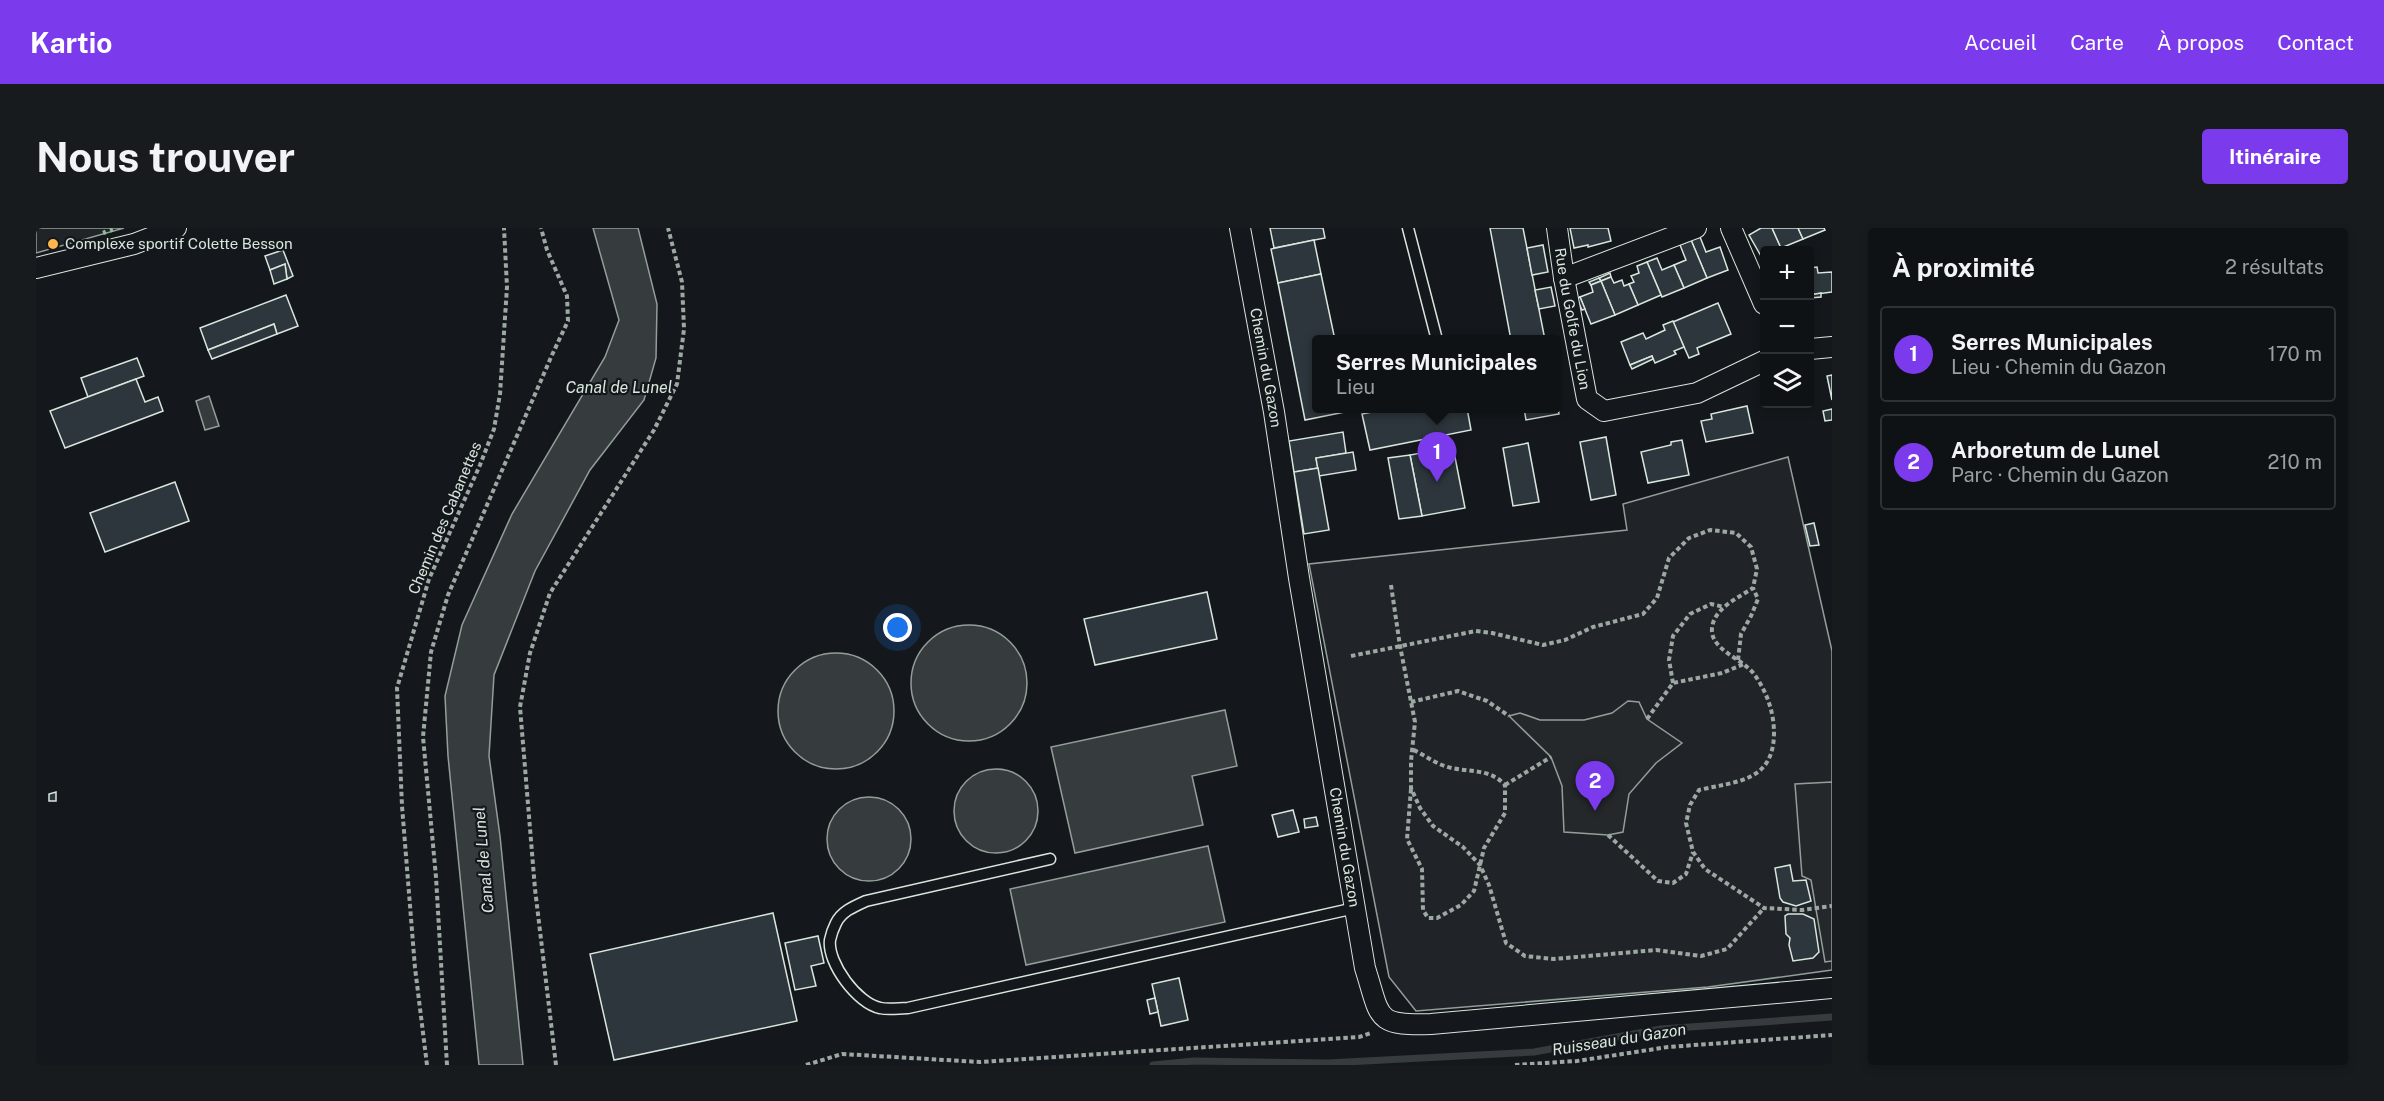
<!DOCTYPE html>
<html lang="fr">
<meta charset="utf-8">
<style>
:root{--surface:#0f1215;--page:#181b1e;--text:#f1f3f6;--muted:#9b9ea0;--line:#2f3234;--accent:#7c3aed}
body{margin:0;font-family:"Public Sans",sans-serif;background:var(--page);color:var(--text)}
.controls{position:absolute;right:18px;top:18px;display:grid;overflow:hidden;border-radius:6px;box-shadow:0 3px 9px #0003}
.controls button{width:54px;height:54px;display:grid;place-items:center;padding:0;border:0;border-bottom:2px solid var(--line);background:var(--surface);color:var(--text);font:30px sans-serif}
.you{position:absolute;left:862px;top:400px;width:21px;height:21px;margin:-15px;border:4px solid #fff;border-radius:50%;background:#1a73e8;box-shadow:0 0 0 9px #1a73e833}
.badge{display:grid;place-items:center;width:39px;height:39px;border-radius:50%;background:var(--accent);color:#fff;font-size:20px;font-weight:700}
.pin{position:absolute;translate:-50% -50px;filter:drop-shadow(0 2px 3px #0008)}
.pin::after{content:'';position:absolute;top:32px;width:21px;height:18px;background:inherit;clip-path:polygon(0 0,100% 0,50% 100%)}
.popup{position:absolute;left:1276px;top:107px;width:249px;height:78px;box-sizing:border-box;display:grid;place-content:center;border-radius:6px;background:var(--surface);filter:drop-shadow(0 2px 4px #0005);font-size:20px;white-space:nowrap;color:var(--muted)}
.popup b{font-size:22px;color:var(--text)}
.popup::after{content:'';position:absolute;left:50%;top:100%;margin-left:-12px;border:12px solid transparent;border-top-color:var(--surface)}
.list{margin:0;padding:0;list-style:none}
h2{display:flex;justify-content:space-between;align-items:center;height:78px;margin:0;padding:0 24px;font-size:26px}
h2 small{font-size:20px;font-weight:400;color:var(--muted)}
.list li{display:grid;grid-template-columns:39px 1fr auto;gap:18px;align-items:center;box-sizing:border-box;height:96px;margin:0 12px 12px;padding:0 12px;border:2px solid var(--line);border-radius:6px}
.list b{display:block;font-size:22px;white-space:nowrap}
.list p{margin:0;font-size:20px;white-space:nowrap;color:var(--muted)}
.list em{font-size:20px;font-style:normal;color:var(--muted)}
.icon{flex:none;width:33px;height:33px;fill:none;stroke:currentColor;stroke-width:2;stroke-linecap:round;stroke-linejoin:round}
.map{position:relative;flex:none;width:1796px;height:837px;overflow:hidden;border-radius:6px}
header{display:flex;align-items:center;gap:36px;box-sizing:border-box;height:84px;padding:0 30px;background:var(--accent);color:#fff}
header strong{font-size:28px}
nav{display:flex;gap:33px;margin-inline-start:auto;font-size:21px}
.intro{display:flex;align-items:center;justify-content:space-between;box-sizing:border-box;height:144px;padding:0 36px}
h1{margin:0;font-size:42px}
.button{padding:15px 27px;border-radius:6px;background:var(--accent);color:#fff;font-size:21px;font-weight:700}
main{display:flex;gap:36px;padding:0 36px}
aside{flex:1;background:var(--surface);border-radius:6px;box-shadow:0 3px 9px #0003}
.map>svg:first-child{display:block}
</style>
<header>
<strong>Kartio</strong>
<nav><a>Accueil</a><a>Carte</a><a>À propos</a><a>Contact</a></nav>
</header>
<div class="intro"><h1>Nous trouver</h1><a class="button">Itinéraire</a></div>
<main>
<div class="map">
<svg width="1796" height="837" viewBox="0 0 1796 837">
<rect width="100%" height="100%" fill="#14181c"/>
<g fill="#202428" stroke="#939e99" stroke-width="1.5">
<polygon points="0,0 88,0 0,25"/>
<polygon points="1752,229 1796,423 1796,742 1672,759 1380,783 1353,749 1273,336 1591,302 1587,276"/>
</g>
<g fill="#24282b" stroke="#939e99" stroke-width="1.5">
<polygon points="1592,473 1603,474 1611,491 1646,515 1620,535 1593,566 1587,604 1572,607 1528,604 1526,558 1515,529 1473,488 1484,485 1504,492 1548,492 1576,485"/>
<polygon points="1796,554 1796,733 1789,734 1775,652 1766,648 1759,556"/>
</g>
<g fill="#363b3e" stroke="#939e99" stroke-width="1.5">
<polygon points="557,0 602,0 621,76 620,130 608,172 554,242 499,343 458,447 453,528 464,608 487,837 443,837 412,528 409,468 426,397 476,286 569,129 583,92"/>
<polygon points="173,168 183,198 169,202 160,173"/>
<circle cx="933" cy="455" r="58"/>
<circle cx="800" cy="483" r="58"/>
<polygon points="1189,482 1201,538 1156,548 1167,597 1039,625 1015,519"/>
<circle cx="960" cy="583" r="42"/>
<circle cx="833" cy="611" r="42"/>
<polygon points="1172,618 1189,694 990,737 974,661"/>
</g>
<g fill="none" stroke-linecap="round" stroke-linejoin="round">
<polyline stroke="#363b3e" stroke-width="7" points="1117,837 1158,833 1292,835 1498,824 1625,801 1796,789"/>
</g>
<g fill="#2c363c" stroke="#d8e6dc" stroke-width="1.5">
<polygon points="1234,0 1287,0 1289,10 1238,20"/>
<polygon points="1454,0 1487,0 1509,112 1475,112"/>
<polygon points="1534,0 1572,0 1575,13 1552,19 1552,17 1538,20"/>
<polygon points="1725,0 1736,0 1745,20 1728,22 1728,27 1725,28 1713,7"/>
<polygon points="1736,0 1762,0 1767,11 1745,20"/>
<polygon points="1762,0 1788,0 1789,2 1767,11"/>
<polygon points="1664,9 1670,24 1684,19 1692,42 1671,50 1655,12"/>
<polygon points="1278,12 1285,46 1242,55 1235,21"/>
<polygon points="1655,12 1671,50 1648,60 1638,37 1650,32 1644,17"/>
<polygon points="1507,17 1512,44 1496,47 1491,20"/>
<polygon points="247,22 257,48 251,51 249,36 234,42 229,28"/>
<polygon points="1621,30 1626,42 1638,37 1648,60 1626,69 1611,34"/>
<polygon points="1611,34 1625,67 1602,77 1593,56 1598,54 1595,48 1603,45 1601,38"/>
<polygon points="249,36 251,51 238,56 234,42"/>
<polygon points="1781,39 1782,45 1796,44 1796,64 1774,67 1774,40"/>
<polygon points="1574,45 1575,49 1565,53 1563,50"/>
<polygon points="1285,46 1299,112 1281,112 1281,180 1313,180 1314,183 1269,192 1242,55"/>
<polygon points="1575,49 1578,55 1586,52 1588,58 1593,56 1602,77 1579,87 1565,53"/>
<polygon points="1563,50 1565,53 1555,57 1553,54"/>
<polygon points="1565,53 1579,87 1555,96 1544,69 1557,64 1555,57"/>
<polygon points="1515,59 1519,78 1503,81 1499,62"/>
<polygon points="1785,65 1785,69 1774,70 1774,67"/>
<polygon points="250,67 262,98 241,106 238,96 172,122 164,100"/>
<polygon points="1544,69 1549,81 1546,82 1541,71"/>
<polygon points="1682,75 1695,106 1661,120 1663,126 1653,130 1637,94"/>
<polygon points="1637,93 1648,119 1638,123 1640,126 1619,135 1616,128 1594,137 1585,114 1607,105 1610,111 1629,102 1627,97"/>
<polygon points="238,96 241,106 176,131 172,122"/>
<polygon points="1616,128 1617,131 1596,141 1594,137"/>
<polygon points="101,130 108,148 52,169 45,150"/>
<polygon points="1796,147 1796,172 1791,148"/>
<polygon points="100,151 109,174 122,169 127,183 29,220 14,183"/>
<polygon points="1521,174 1523,186 1490,192 1488,180 1521,180"/>
<polygon points="1711,178 1717,205 1670,214 1665,193 1676,191 1675,186"/>
<polygon points="1356,180 1431,180 1435,202 1334,222 1326,186"/>
<polygon points="1796,181 1796,192 1789,193 1787,183"/>
<polygon points="1307,204 1310,225 1280,230 1282,240 1258,244 1253,213"/>
<polygon points="1570,209 1580,267 1555,272 1544,214"/>
<polygon points="1646,212 1653,247 1612,255 1605,224 1635,217 1635,214"/>
<polygon points="1492,215 1503,274 1477,278 1467,220"/>
<polygon points="1417,219 1429,280 1386,288 1374,227"/>
<polygon points="1317,224 1320,242 1283,248 1280,230"/>
<polygon points="1374,227 1386,288 1363,291 1352,230"/>
<polygon points="1282,240 1293,302 1268,306 1258,244"/>
<polygon points="139,254 153,293 69,324 54,285"/>
<polygon points="1778,295 1783,317 1774,318 1769,297"/>
<polygon points="1171,364 1181,411 1059,437 1048,391"/>
<polygon points="20,564 20,573 13,573 13,566"/>
<polygon points="1257,582 1263,604 1242,609 1236,587"/>
<polygon points="1280,589 1282,598 1269,600 1268,591"/>
<polygon points="1754,637 1757,653 1770,652 1775,673 1760,678 1747,674 1744,670 1739,640"/>
<polygon points="737,685 761,793 578,832 554,726"/>
<polygon points="1752,686 1767,686 1778,691 1783,724 1777,730 1757,733 1753,717 1754,710 1750,706 1749,688"/>
<polygon points="782,708 788,735 775,738 780,758 759,762 749,715"/>
<polygon points="1143,750 1152,792 1125,798 1116,756"/>
<polygon points="1119,770 1122,784 1114,786 1111,772"/>
</g>
<g fill="none" stroke-linecap="round" stroke-linejoin="round">
<g stroke="#d8e6dc" stroke-width="13">
<g id="lane">
<polyline points="1372,0 1401,112"/>
<path d="M1014,631L830,673C819,678 806,683 800,695C798,699 795,707 794,712C791,735 822,776 844,780C853,782 863,780 872,780L1319,680"/>
</g>
</g>
<g stroke="#d8e6dc" stroke-width="22">
<g id="street">
<path id="s1" d="M1204,0L1238,184L1263,350L1329,740C1345,790 1338,798 1395,796L1796,760"/>
<path id="s2" d="M1521,0L1528,50L1551,171L1568,183L1661,165L1728,133"/>
<polyline points="1695,0 1728,76"/>
<polyline points="0,40 98,16 140,0"/>
<polyline points="1528,50 1660,0"/>
<polyline points="1774,121 1796,119"/>
</g>
</g>
<g stroke="#9da8a2" stroke-width="4" stroke-dasharray="4.5 3" stroke-linecap="butt">
<polyline points="1355,357 1364,418 1379,494 1375,533 1375,560 1384,580 1397,598 1427,619 1444,637 1453,657 1470,715 1489,728 1518,731 1620,722 1665,728 1691,721 1728,680"/>
<path d="M1315,428L1440,403L1456,405L1507,417L1529,412L1557,399L1607,386L1621,370L1633,330L1653,310L1674,302L1700,305L1715,319L1721,341L1717,360C1702,370 1678,380 1676,400C1674,422 1706,430 1718,446C1731,464 1738,484 1738,506C1737,554 1701,553 1663,562L1654,577L1650,595L1657,624L1669,641L1728,680L1766,682L1796,678"/>
<polyline points="1702,432 1705,406 1715,388 1722,371 1717,360"/>
<polyline points="1637,455 1633,432 1637,408 1654,386 1675,376 1688,379"/>
<polyline points="1375,474 1422,463 1451,473 1473,488"/>
<polyline points="1611,491 1637,455 1686,445 1708,436"/>
<polyline points="1469,557 1515,529"/>
<path d="M1375,561L1371,611L1386,641L1387,682L1392,690H1401L1425,677L1438,663L1448,620L1469,585V557C1452,538 1428,546 1406,537C1396,533 1386,526 1376,521"/>
<polyline points="1572,607 1622,653 1637,655 1650,646 1657,624"/>
<polyline points="391,837 379,740 366,578 361,460 393,351 444,237 458,201 464,166 471,59 468,0"/>
<polyline points="411,837 400,649 387,509 395,424 412,367 516,127 532,93 531,68 511,22 505,0"/>
<polyline points="520,837 499,661 484,479 494,425 514,365 618,202 641,156 648,101 646,54 632,0"/>
<polyline points="770,837 806,826 944,834 1323,809 1335,805"/>
<polyline points="1479,837 1541,833 1632,819 1796,807"/>
</g>
<use href="#lane" stroke="#14181c" stroke-width="10"/>
<use href="#street" stroke="#14181c" stroke-width="20"/>
<polyline stroke="#8ac095" stroke-width="4.5" stroke-dasharray="3 4.5" stroke-linecap="butt" points="67,5 81,0"/>
</g>
<circle fill="#ffb74d" stroke="#14181c" stroke-width="2" cx="17" cy="16" r="6"/>
<g text-anchor="middle" stroke-width="4.5" stroke-linejoin="round" paint-order="stroke">
<g font-size="15" fill="#d8e6dc" stroke="#14181c" text-anchor="start">
<text x="29" y="21">Complexe sportif Colette Besson</text>
</g>
<g font-size="15" fill="#d8e6dc" stroke="#14181c">
<text dy="5" stroke="none"><textPath href="#s2" startOffset="92">Rue du Golfe du Lion</textPath></text>
<text dy="5" stroke="none"><textPath href="#s1" startOffset="142">Chemin du Gazon</textPath></text>
<text transform="translate(409 290) rotate(-67)" y="5">Chemin des Cabanettes</text>
<text dy="5" stroke="none"><textPath href="#s1" startOffset="628">Chemin du Gazon</textPath></text>
</g>
<g font-size="16" font-style="italic" fill="#d8e6dc" stroke="#14181c">
<text x="583" y="165">Canal de Lunel</text>
<text transform="translate(447 632) rotate(-95)" y="6">Canal de Lunel</text>
<text transform="translate(1583 811) rotate(-9)" y="6">Ruisseau du Gazon</text>
</g>
</g>
</svg>
<div class="controls">
<button>+</button>
<button>−</button>
<button><svg class="icon" aria-label="layers" viewBox="0 0 24 24"><path d="M12 4l9 5-9 5-9-5zM3 14l9 5 9-5"/></svg></button>
</div>
<div class="you"></div>
<div class="pin badge" style="left:1401px;top:254px">1</div>
<div class="popup"><b>Serres Municipales</b>Lieu</div>
<div class="pin badge" style="left:1559px;top:583px">2</div>
</div>
<aside>
<h2>À proximité<small>2 résultats</small></h2>
<ul class="list">
<li><span class="badge">1</span><div><b>Serres Municipales</b><p>Lieu · Chemin du Gazon</p></div><em>170 m</em></li>
<li><span class="badge">2</span><div><b>Arboretum de Lunel</b><p>Parc · Chemin du Gazon</p></div><em>210 m</em></li>
</ul>
</aside>
</main>
